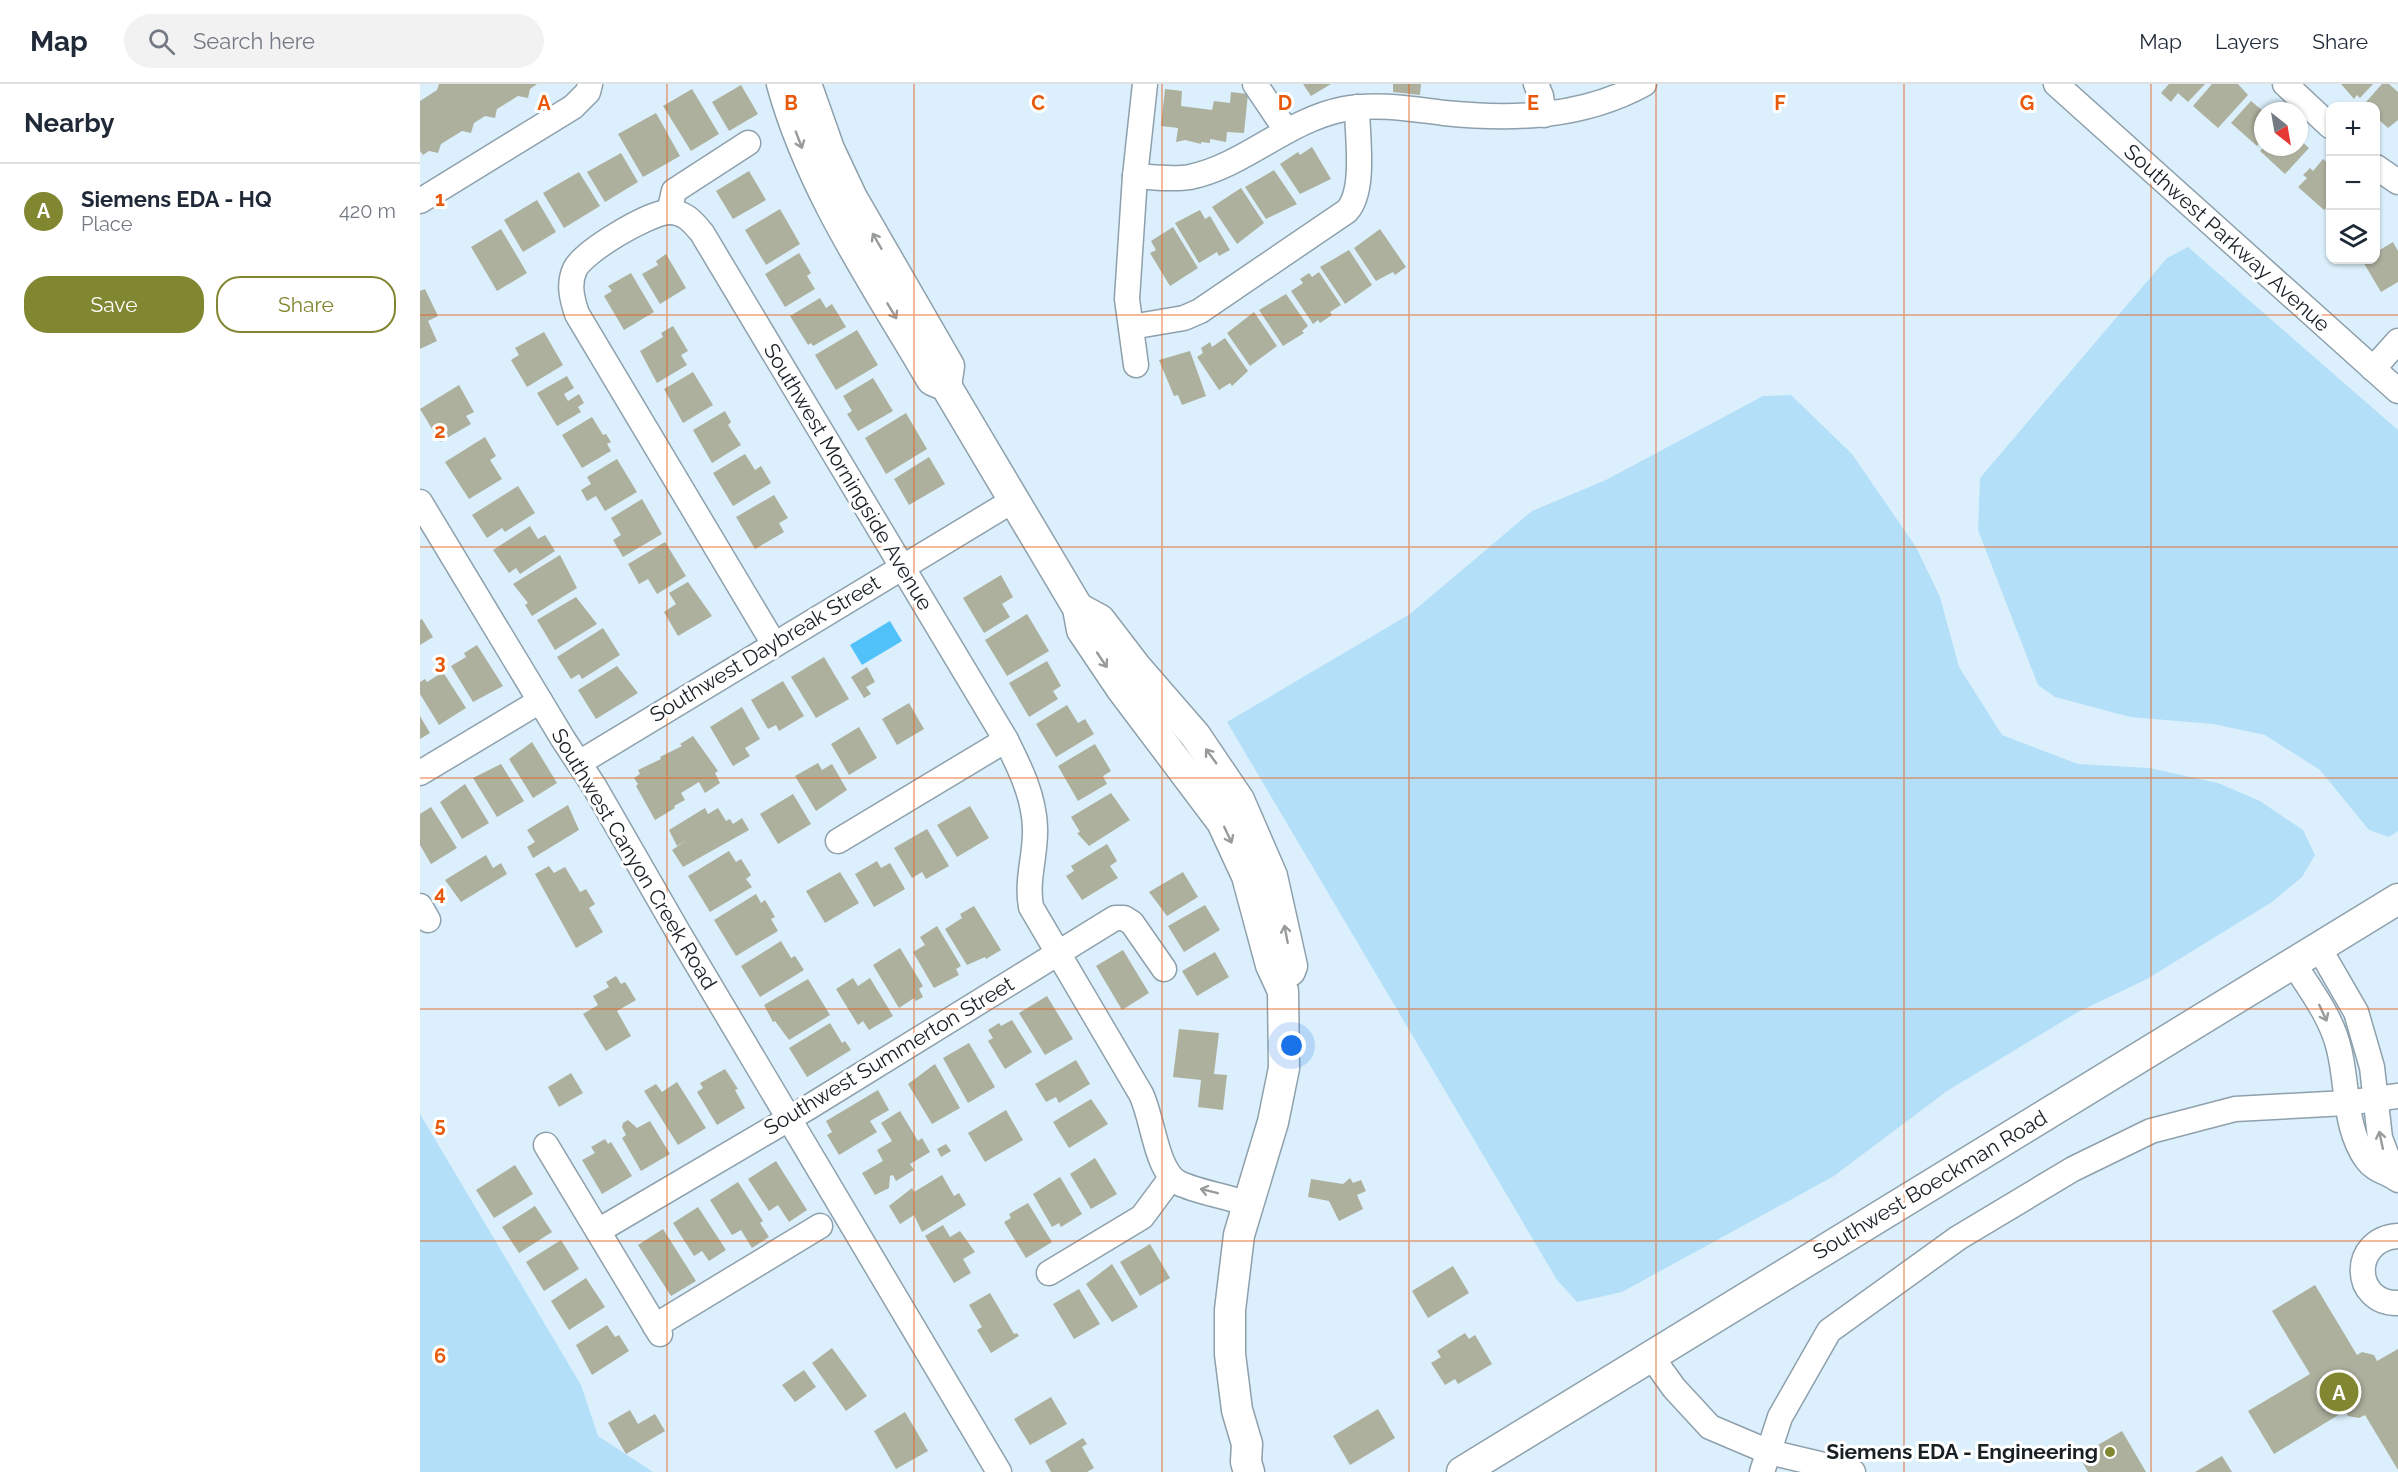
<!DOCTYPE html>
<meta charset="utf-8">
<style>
:root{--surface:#fff;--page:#f2f2f3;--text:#1f2937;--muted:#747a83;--line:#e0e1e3;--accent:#818631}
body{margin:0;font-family:Raleway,sans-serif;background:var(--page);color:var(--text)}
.controls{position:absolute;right:18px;top:18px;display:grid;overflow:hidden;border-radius:12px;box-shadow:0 2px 4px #0004}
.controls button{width:54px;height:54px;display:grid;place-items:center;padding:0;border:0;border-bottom:2px solid var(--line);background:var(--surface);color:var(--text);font:30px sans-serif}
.compass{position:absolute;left:1834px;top:18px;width:54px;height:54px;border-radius:50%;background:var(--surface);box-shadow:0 2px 4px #0004;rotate:149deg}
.you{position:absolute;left:872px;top:962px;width:21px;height:21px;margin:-15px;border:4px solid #fff;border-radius:50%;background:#1a73e8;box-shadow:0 0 0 9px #1a73e833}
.badge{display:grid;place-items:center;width:39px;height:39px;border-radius:50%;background:var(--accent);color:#fff;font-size:20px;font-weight:700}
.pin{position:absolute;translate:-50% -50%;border:3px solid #fff;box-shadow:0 2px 6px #0006}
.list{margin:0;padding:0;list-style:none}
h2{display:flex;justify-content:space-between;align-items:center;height:78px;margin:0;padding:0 24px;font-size:26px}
h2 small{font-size:20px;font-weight:400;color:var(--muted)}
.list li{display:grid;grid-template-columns:39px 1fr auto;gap:18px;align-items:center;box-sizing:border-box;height:96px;padding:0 24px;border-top:2px solid var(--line)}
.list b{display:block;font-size:22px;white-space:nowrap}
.list p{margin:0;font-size:20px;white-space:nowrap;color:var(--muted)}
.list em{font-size:20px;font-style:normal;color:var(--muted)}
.actions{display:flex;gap:12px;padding:18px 24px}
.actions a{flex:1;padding:14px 0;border:2px solid var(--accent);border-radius:24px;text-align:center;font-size:21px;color:var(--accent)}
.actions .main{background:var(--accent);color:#fff}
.icon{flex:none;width:33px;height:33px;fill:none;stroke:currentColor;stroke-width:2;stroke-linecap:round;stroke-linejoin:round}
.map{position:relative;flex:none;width:1978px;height:1388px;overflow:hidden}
header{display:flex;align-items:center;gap:36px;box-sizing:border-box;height:84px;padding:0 30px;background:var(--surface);border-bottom:2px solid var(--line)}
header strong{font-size:28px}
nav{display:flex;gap:33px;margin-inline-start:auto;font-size:21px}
.search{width:420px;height:54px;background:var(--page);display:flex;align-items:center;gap:15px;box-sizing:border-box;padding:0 21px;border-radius:33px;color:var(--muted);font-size:22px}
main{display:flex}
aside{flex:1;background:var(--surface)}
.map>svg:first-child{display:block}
</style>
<header>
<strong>Map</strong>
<div class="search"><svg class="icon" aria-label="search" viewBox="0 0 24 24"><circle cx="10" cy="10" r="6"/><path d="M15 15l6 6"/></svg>Search here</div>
<nav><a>Map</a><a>Layers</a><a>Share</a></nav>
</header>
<main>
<aside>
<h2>Nearby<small></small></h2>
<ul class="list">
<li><span class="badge">A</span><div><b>Siemens EDA - HQ</b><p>Place</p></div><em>420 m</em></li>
</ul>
<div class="actions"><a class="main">Save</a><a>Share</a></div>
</aside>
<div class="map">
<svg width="1978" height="1388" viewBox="0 0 1978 1388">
<rect width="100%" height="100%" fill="#dbf0fc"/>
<g fill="#b4dff8">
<polygon points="1768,163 1978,346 1978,747 1969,753 1949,746 1900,686 1845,651 1793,640 1710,633 1635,613 1618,601 1558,446 1560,394 1747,174"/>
<polygon points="1371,311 1432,370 1496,463 1520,513 1539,583 1582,651 1658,680 1729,684 1798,699 1840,717 1883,746 1895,771 1882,793 1852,818 1727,895 1658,928 1527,1007 1414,1092 1202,1208 1157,1218 1137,1196 807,638 990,530 1112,427 1186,396 1343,312"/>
<polygon points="0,1030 161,1301 178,1352 233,1388 0,1388"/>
</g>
<polygon fill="#51c1f9" points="470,537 482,557 442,581 430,561"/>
<g fill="#adb09d">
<polygon points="19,0 117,0 110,5 108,14 98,12 77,25 75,34 65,32 54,39 51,49 42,47 21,60 18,69 9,67 3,71 0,67 0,17 17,6"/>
<polygon points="883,0 911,0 891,12"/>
<polygon points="973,0 1001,0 1000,11 973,8"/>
<polygon points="1749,0 1785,0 1768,18 1758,9 1751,18 1741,9"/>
<polygon points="1792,0 1818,0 1828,11 1798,44 1773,22"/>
<polygon points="1921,0 1953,0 1940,14 1937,11 1934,15"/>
<polygon points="1962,0 1969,0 1978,8 1978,36 1968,44 1956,33 1956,22 1946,18"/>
<polygon points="321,1 338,30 309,47 292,18"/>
<polygon points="272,5 299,50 271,67 243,22"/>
<polygon points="745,5 762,7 761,22 792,26 794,17 810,19 811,8 828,10 824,49 807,48 806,58 790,55 790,59 781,58 781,60 765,56 756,58 758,44 741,42"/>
<polygon points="1831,17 1843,27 1843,55 1837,62 1811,39"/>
<polygon points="236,29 260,72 223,93 198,50"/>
<polygon points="1879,55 1889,64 1865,90 1840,67 1844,63 1879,63"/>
<polygon points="892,63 911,95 880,110 860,80 878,68 880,71"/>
<polygon points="201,69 218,98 185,118 167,88"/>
<polygon points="1903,75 1910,81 1910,119 1904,126 1878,103 1887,94 1883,91 1890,84 1893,87"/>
<polygon points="854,86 877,120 846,135 825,103"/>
<polygon points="329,87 346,116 313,135 296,107"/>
<polygon points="159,88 180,122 144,144 123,109"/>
<polygon points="821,104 844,139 817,160 792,123"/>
<polygon points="117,116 136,148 103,168 84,136"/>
<polygon points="360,125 380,160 346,181 325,146"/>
<polygon points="780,126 785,135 790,132 810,166 799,172 797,168 779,179 755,139"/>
<polygon points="753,143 778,184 750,202 730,169 736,166 731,157"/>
<polygon points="81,145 107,189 77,207 51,163"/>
<polygon points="960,145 986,183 975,191 973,188 956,197 934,164"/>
<polygon points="1973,158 1978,167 1978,198 1961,208 1942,176 1956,176 1956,162 1958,167"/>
<polygon points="929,166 952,201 925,220 900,183"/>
<polygon points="379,169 391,189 387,192 395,205 365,223 345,190"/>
<polygon points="246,170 266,204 240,220 222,190 238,181 236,177"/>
<polygon points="899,188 921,221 910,228 912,231 900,239 898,236 893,240 871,207 883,199 880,195 889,189 892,193"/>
<polygon points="211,189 234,228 204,246 184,212 192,207 188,202"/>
<polygon points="5,205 18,232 8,237 17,257 0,265 0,207"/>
<polygon points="866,210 888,242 882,247 884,249 863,262 839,226"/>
<polygon points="400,214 406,224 412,220 426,243 393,262 391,259 388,261 370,232"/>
<polygon points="834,228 857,262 830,282 807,249"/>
<polygon points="253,242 268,267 261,271 267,281 237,299 220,267 243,253 241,249"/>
<polygon points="437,246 458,281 416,306 395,271"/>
<polygon points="124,248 143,281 107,303 91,276 99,271 95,264"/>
<polygon points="805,254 828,287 812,302 810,299 799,306 777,273 783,269 781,264 790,258 792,263"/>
<polygon points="770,267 786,312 762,321 758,311 754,312 739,276"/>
<polygon points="273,288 293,321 263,339 244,305"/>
<polygon points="147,292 154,304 144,310 148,317 159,310 164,319 158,323 161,328 137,342 117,309"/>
<polygon points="453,294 473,327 438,347 427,330 432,327 423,312"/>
<polygon points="39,301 54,328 46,332 51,340 20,358 0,325"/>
<polygon points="305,327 311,338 308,341 321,361 292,379 273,346"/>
<polygon points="486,329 507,365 466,390 445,354"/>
<polygon points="172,333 183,351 186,350 191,358 187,360 191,367 162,384 142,351"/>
<polygon points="65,353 76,372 70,376 82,395 49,415 25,378"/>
<polygon points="325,370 335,386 341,382 351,399 313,422 293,389"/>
<polygon points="509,373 525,400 489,421 474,395"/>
<polygon points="197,375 217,408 185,427 176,412 167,417 161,406 171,400 167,393"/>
<polygon points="98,402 115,429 85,448 82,444 67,454 52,431"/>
<polygon points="354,411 368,434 359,439 364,448 335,465 316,433"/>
<polygon points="222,415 242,450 203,473 193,456 201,451 191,434"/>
<polygon points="110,442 118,455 125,451 135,467 100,490 96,484 89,489 73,466"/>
<polygon points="245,458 266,492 237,510 228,495 219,500 208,480"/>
<polygon points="140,471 157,504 112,532 105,521 108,519 93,500"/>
<polygon points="581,491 593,513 582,520 590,533 564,549 543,514"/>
<polygon points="268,498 292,532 258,552 244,528 256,520 249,509"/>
<polygon points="156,513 177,540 135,566 117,536"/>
<polygon points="607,530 629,567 587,592 565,556"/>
<polygon points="2,535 13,553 0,561 0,536"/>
<polygon points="183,544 200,571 162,595 159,590 151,595 137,573"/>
<polygon points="57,561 83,602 53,618 31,582 46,573 44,569"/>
<polygon points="404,573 429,615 396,634 371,593"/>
<polygon points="627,577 641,602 633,607 638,615 609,633 589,599"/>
<polygon points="197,582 218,609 176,635 158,606"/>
<polygon points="447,583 455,598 446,603 451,610 444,614 431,593"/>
<polygon points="23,588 46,624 19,641 0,610 0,598 5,595 7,598"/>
<polygon points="363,597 384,632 359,647 356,641 348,645 331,616"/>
<polygon points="489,619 504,645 477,661 462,635"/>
<polygon points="647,621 658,639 665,635 674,650 636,673 616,640"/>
<polygon points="322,623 340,655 325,664 330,672 313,682 290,643"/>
<polygon points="0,632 10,649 0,655"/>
<polygon points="439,643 457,674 429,691 411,660"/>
<polygon points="273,652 298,687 295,689 300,699 285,709 279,698 261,709 265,716 254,722 255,724 235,736 216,702 218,700 214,694 220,690 218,686 241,675 240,673 262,662 260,660"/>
<polygon points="112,658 137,699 113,714 89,675"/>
<polygon points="675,660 691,687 683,692 687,700 658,717 638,682"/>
<polygon points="398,679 402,686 412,680 427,706 396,727 375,692"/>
<polygon points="81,680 104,717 77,733 53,694"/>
<polygon points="45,700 69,739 42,755 20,718"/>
<polygon points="691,709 710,736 669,762 657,749 660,748 651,733"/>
<polygon points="373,710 391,740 358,760 340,730"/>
<polygon points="148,721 159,746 113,774 107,763 115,758 107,746"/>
<polygon points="550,722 569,754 537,773 517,741"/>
<polygon points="11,723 37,764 11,780 0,761 0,730"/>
<polygon points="285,724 288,730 298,724 306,737 310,735 313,740 322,734 329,746 263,783 252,766 267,756 257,762 249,746"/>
<polygon points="507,745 529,782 506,795 502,788 492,794 474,764"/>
<polygon points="687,760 697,777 690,782 698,794 662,816 646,792 654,787 651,782"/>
<polygon points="309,767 316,778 321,775 331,791 326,795 332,803 290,828 268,792"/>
<polygon points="66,771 73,784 81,779 87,790 41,818 25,796"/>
<polygon points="457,777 461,784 470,779 485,805 454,823 435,790"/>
<polygon points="129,782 134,789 145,783 160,808 166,805 175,820 169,824 183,848 156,864 115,790"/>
<polygon points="420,788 439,819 405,839 386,807"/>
<polygon points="763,788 778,813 747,832 729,808"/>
<polygon points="336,810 341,819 345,816 355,833 351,835 358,847 316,872 294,836"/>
<polygon points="785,821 800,846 764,868 748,842"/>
<polygon points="554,822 581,866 566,875 565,873 547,881 525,845 542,834 540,830"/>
<polygon points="517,842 541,882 536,885 539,891 514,904 493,868 505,861 500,853"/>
<polygon points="361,857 371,874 375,872 384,886 340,913 321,882"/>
<polygon points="480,864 503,902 499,905 503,913 496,917 494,914 479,924 453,881"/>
<polygon points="703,866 729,909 702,926 676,882"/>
<polygon points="795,868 809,893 777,912 762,887"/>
<polygon points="196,892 201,900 205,898 216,916 197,927 211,952 186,967 163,930 178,921 173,912 189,903 186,898"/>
<polygon points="433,894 438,902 450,894 473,932 449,946 443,937 438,941 416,905"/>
<polygon points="388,895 410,931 369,956 355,937 353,938 344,921"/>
<polygon points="627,912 653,955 625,971 599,929"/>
<polygon points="592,936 612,968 585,985 568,957 573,954 568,946 579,939 581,942"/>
<polygon points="410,939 422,959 425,957 431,966 387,993 369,964"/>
<polygon points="759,945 799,949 794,990 807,991 803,1026 778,1023 781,996 753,993"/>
<polygon points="549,959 575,1003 548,1019 523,974"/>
<polygon points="656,976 670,1000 639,1019 636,1013 626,1018 615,1000"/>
<polygon points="515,980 540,1024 512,1040 488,1000"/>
<polygon points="305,985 318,1005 315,1006 325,1024 297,1041 277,1008 283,1004 280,999"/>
<polygon points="151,989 163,1009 139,1023 128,1003"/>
<polygon points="257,998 286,1044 258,1061 224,1007 236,1000 242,1008"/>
<polygon points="458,1006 469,1026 450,1037 457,1048 419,1071 407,1051 412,1048 406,1037"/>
<polygon points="671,1015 688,1040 649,1064 633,1038"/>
<polygon points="586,1026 603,1056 565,1078 548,1049"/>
<polygon points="480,1027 498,1057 502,1054 510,1068 490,1080 494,1086 476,1097 473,1091 470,1092 469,1104 455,1111 442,1089 463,1077 457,1066 472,1057 461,1039"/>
<polygon points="208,1036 217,1044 230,1037 250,1070 221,1087 202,1054 206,1051 202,1043 203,1039"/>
<polygon points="185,1055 188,1060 191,1058 212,1092 182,1110 162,1076 175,1069 171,1063"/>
<polygon points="526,1060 531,1067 521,1073 517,1065"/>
<polygon points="675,1074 697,1110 671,1125 650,1090"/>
<polygon points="356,1077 387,1126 369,1138 358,1121 349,1127 328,1095"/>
<polygon points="95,1081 113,1110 74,1134 56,1106"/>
<polygon points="522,1091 534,1112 539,1109 546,1121 502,1148 494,1131 480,1140 469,1122 492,1104 494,1108"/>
<polygon points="640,1093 662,1130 641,1143 639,1139 632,1143 613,1110"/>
<polygon points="930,1094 933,1099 941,1096 946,1107 937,1111 943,1125 919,1137 909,1117 888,1113 891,1095 923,1100"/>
<polygon points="318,1098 343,1137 340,1139 349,1153 332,1164 321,1146 312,1151 290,1116"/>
<polygon points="608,1119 632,1158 606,1174 584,1138 591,1134 589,1130"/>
<polygon points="115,1122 132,1148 99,1169 82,1143"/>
<polygon points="278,1123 306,1166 289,1177 282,1167 274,1172 253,1139"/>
<polygon points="523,1141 530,1153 540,1147 555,1168 543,1175 551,1189 534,1199 505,1152"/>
<polygon points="243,1145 276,1197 251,1212 218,1161"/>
<polygon points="141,1156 159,1185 124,1207 106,1178"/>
<polygon points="730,1160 750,1194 720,1212 700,1178"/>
<polygon points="692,1180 718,1223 692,1238 666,1200"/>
<polygon points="1033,1182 1049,1209 1008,1234 992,1207"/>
<polygon points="166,1194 185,1223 149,1246 131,1217"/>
<polygon points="1895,1201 1937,1271 1942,1268 1954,1271 1957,1277 1978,1265 1978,1386 1945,1331 1939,1334 1928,1332 1925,1327 1854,1370 1828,1327 1890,1290 1852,1227"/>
<polygon points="659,1205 680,1240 654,1255 633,1220"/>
<polygon points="570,1209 594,1250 597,1249 599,1252 571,1269 557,1246 562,1243 549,1221"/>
<polygon points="187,1241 195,1253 199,1251 209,1267 172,1291 156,1261"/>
<polygon points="1045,1249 1049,1255 1055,1251 1072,1280 1038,1300 1035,1295 1025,1301 1011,1279 1021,1273 1017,1267"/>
<polygon points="412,1264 447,1312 426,1327 392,1279"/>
<polygon points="384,1286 396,1303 375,1318 362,1301"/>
<polygon points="631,1313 647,1340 610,1361 594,1335"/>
<polygon points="958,1325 975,1354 930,1381 913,1352"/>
<polygon points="210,1326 218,1340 235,1330 245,1347 206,1370 188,1339"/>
<polygon points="485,1328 508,1367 476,1385 454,1347"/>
<polygon points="1702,1347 1726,1388 1668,1388 1659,1372"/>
<polygon points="663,1354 667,1360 662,1363 674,1384 667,1388 631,1388 625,1377"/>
<polygon points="1802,1372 1812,1388 1775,1388"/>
</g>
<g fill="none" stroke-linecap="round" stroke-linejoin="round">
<g stroke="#8ea0ac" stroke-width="27">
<g id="minor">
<polyline points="835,0 866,46"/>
<polyline points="1116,0 1121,12 1124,31"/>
<polyline points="1636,0 1978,307"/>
<polyline points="1865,0 1910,42"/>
<polyline points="1956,83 1978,98"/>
<path d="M715,92C733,93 752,96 770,93C824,82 867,36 924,25C958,19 991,25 1024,29C1093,36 1162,34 1224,0"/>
<polyline points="0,117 153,23 168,8 170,0"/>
<polyline points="249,128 254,107 328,59"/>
<path d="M711,243L764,234L780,227L927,127C946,106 937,52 937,23"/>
<polyline points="716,281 707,215 715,92 725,0"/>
<polyline points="1953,285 1978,257"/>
<polyline points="0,418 143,655 174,702 258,848 579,1388"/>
<path d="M354,560L157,230C152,215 148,200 155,185C164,167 227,130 248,128C264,127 273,138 282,149L586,656C600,684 614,712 615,744C616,771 606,795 611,823L721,1010C733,1034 736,1088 759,1099C777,1108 807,1112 827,1120"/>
<polyline points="159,679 594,416"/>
<polyline points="0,689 120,617"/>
<polyline points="418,757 586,656"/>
<polyline points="0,822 8,836"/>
<polyline points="1899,864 1936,928 1952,983 1960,1054 1975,1093"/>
<path d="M1873,879C1890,905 1912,934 1919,965C1928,1001 1924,1045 1947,1076C1955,1087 1968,1088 1978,1096"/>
<polyline points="126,1061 240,1250"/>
<polyline points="178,1147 389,1023 695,834 704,834 712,839 744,885"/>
<path d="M1978,1152C1930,1155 1932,1220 1978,1219"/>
<polyline points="629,1189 722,1133 751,1094"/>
<polyline points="235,1242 400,1142"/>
<polyline points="1231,1272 1254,1304 1290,1343 1349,1368 1433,1388"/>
<polyline points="1342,1388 1360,1333 1409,1247 1538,1154 1653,1085 1731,1047 1815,1025 1926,1019 1978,1012"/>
</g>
</g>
<g stroke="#8ea0ac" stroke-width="33">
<g id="major">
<path d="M362,0C392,108 456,200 512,296L526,302L658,524L662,546L701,604L802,738L827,792L851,881L863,907L864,984L853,1038L819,1151L810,1226V1270L817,1326L827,1360L826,1378L829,1388"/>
<polyline points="386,0 409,65 432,114 529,282 526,302"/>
<polyline points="658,524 680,536 716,583 775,651 819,716 852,792 872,882 870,887"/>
<polyline points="1042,1388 1978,815"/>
</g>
</g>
<use href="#minor" stroke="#fff" stroke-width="24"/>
<use href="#major" stroke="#fff" stroke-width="30"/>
</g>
<defs><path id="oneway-shaft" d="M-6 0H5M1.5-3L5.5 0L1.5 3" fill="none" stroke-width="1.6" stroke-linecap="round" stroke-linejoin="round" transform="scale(1.5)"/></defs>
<g stroke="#979b9c">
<use href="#oneway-shaft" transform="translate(379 56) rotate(69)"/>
<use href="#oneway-shaft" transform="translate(457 157) rotate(-120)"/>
<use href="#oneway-shaft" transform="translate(472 227) rotate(59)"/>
<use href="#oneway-shaft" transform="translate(682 576) rotate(56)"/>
<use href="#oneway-shaft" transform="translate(791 672) rotate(-126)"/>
<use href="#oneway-shaft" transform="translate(808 751) rotate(65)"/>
<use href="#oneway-shaft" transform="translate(866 850) rotate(-101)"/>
<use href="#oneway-shaft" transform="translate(1903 929) rotate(65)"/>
<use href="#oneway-shaft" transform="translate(1961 1056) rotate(-102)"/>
<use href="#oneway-shaft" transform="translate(789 1107) rotate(-166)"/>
</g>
<path fill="none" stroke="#e8590c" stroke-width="1.5" stroke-opacity="0.55" d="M247,0V1388M494,0V1388M742,0V1388M989,0V1388M1236,0V1388M1484,0V1388M1731,0V1388M0,231H1978M0,463H1978M0,694H1978M0,925H1978M0,1157H1978"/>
<circle fill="#818631" stroke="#fff" stroke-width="2" cx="1690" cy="1368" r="6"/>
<g text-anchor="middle" stroke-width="6" stroke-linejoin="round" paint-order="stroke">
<g font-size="21" fill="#182024" stroke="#fff">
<text transform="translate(1807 154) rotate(42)" y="7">Southwest Parkway Avenue</text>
<text transform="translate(428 393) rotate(59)" y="7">Southwest Morningside Avenue</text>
<text transform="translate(345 565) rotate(-31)" y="7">Southwest Daybreak Street</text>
<text transform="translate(214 775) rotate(59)" y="7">Southwest Canyon Creek Road</text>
<text transform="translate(469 972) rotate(-31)" y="7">Southwest Summerton Street</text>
<text transform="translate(1510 1101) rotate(-31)" y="7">Southwest Boeckman Road</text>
</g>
<g font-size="21" font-weight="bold" fill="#182024" stroke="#fff" text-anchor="end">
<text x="1678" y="1375">Siemens EDA - Engineering</text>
</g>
</g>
<g font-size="20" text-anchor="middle" font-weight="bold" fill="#e8590c" stroke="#fff" stroke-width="6" stroke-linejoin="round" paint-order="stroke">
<text x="124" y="26">A</text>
<text x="371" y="26">B</text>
<text x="618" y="26">C</text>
<text x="865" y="26">D</text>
<text x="1113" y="26">E</text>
<text x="1360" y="26">F</text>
<text x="1607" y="26">G</text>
<text x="20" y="122">1</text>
<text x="20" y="354">2</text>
<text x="20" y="585">3</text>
<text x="20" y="816">4</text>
<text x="20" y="1048">5</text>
<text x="20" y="1279">6</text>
</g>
</svg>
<div class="controls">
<button>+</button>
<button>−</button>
<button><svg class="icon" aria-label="layers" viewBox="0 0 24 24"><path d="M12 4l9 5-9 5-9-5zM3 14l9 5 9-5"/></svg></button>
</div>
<svg class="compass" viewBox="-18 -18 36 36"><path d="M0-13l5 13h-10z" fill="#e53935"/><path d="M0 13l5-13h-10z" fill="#747a83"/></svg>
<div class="you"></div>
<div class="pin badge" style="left:1919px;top:1308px">A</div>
</div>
</main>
